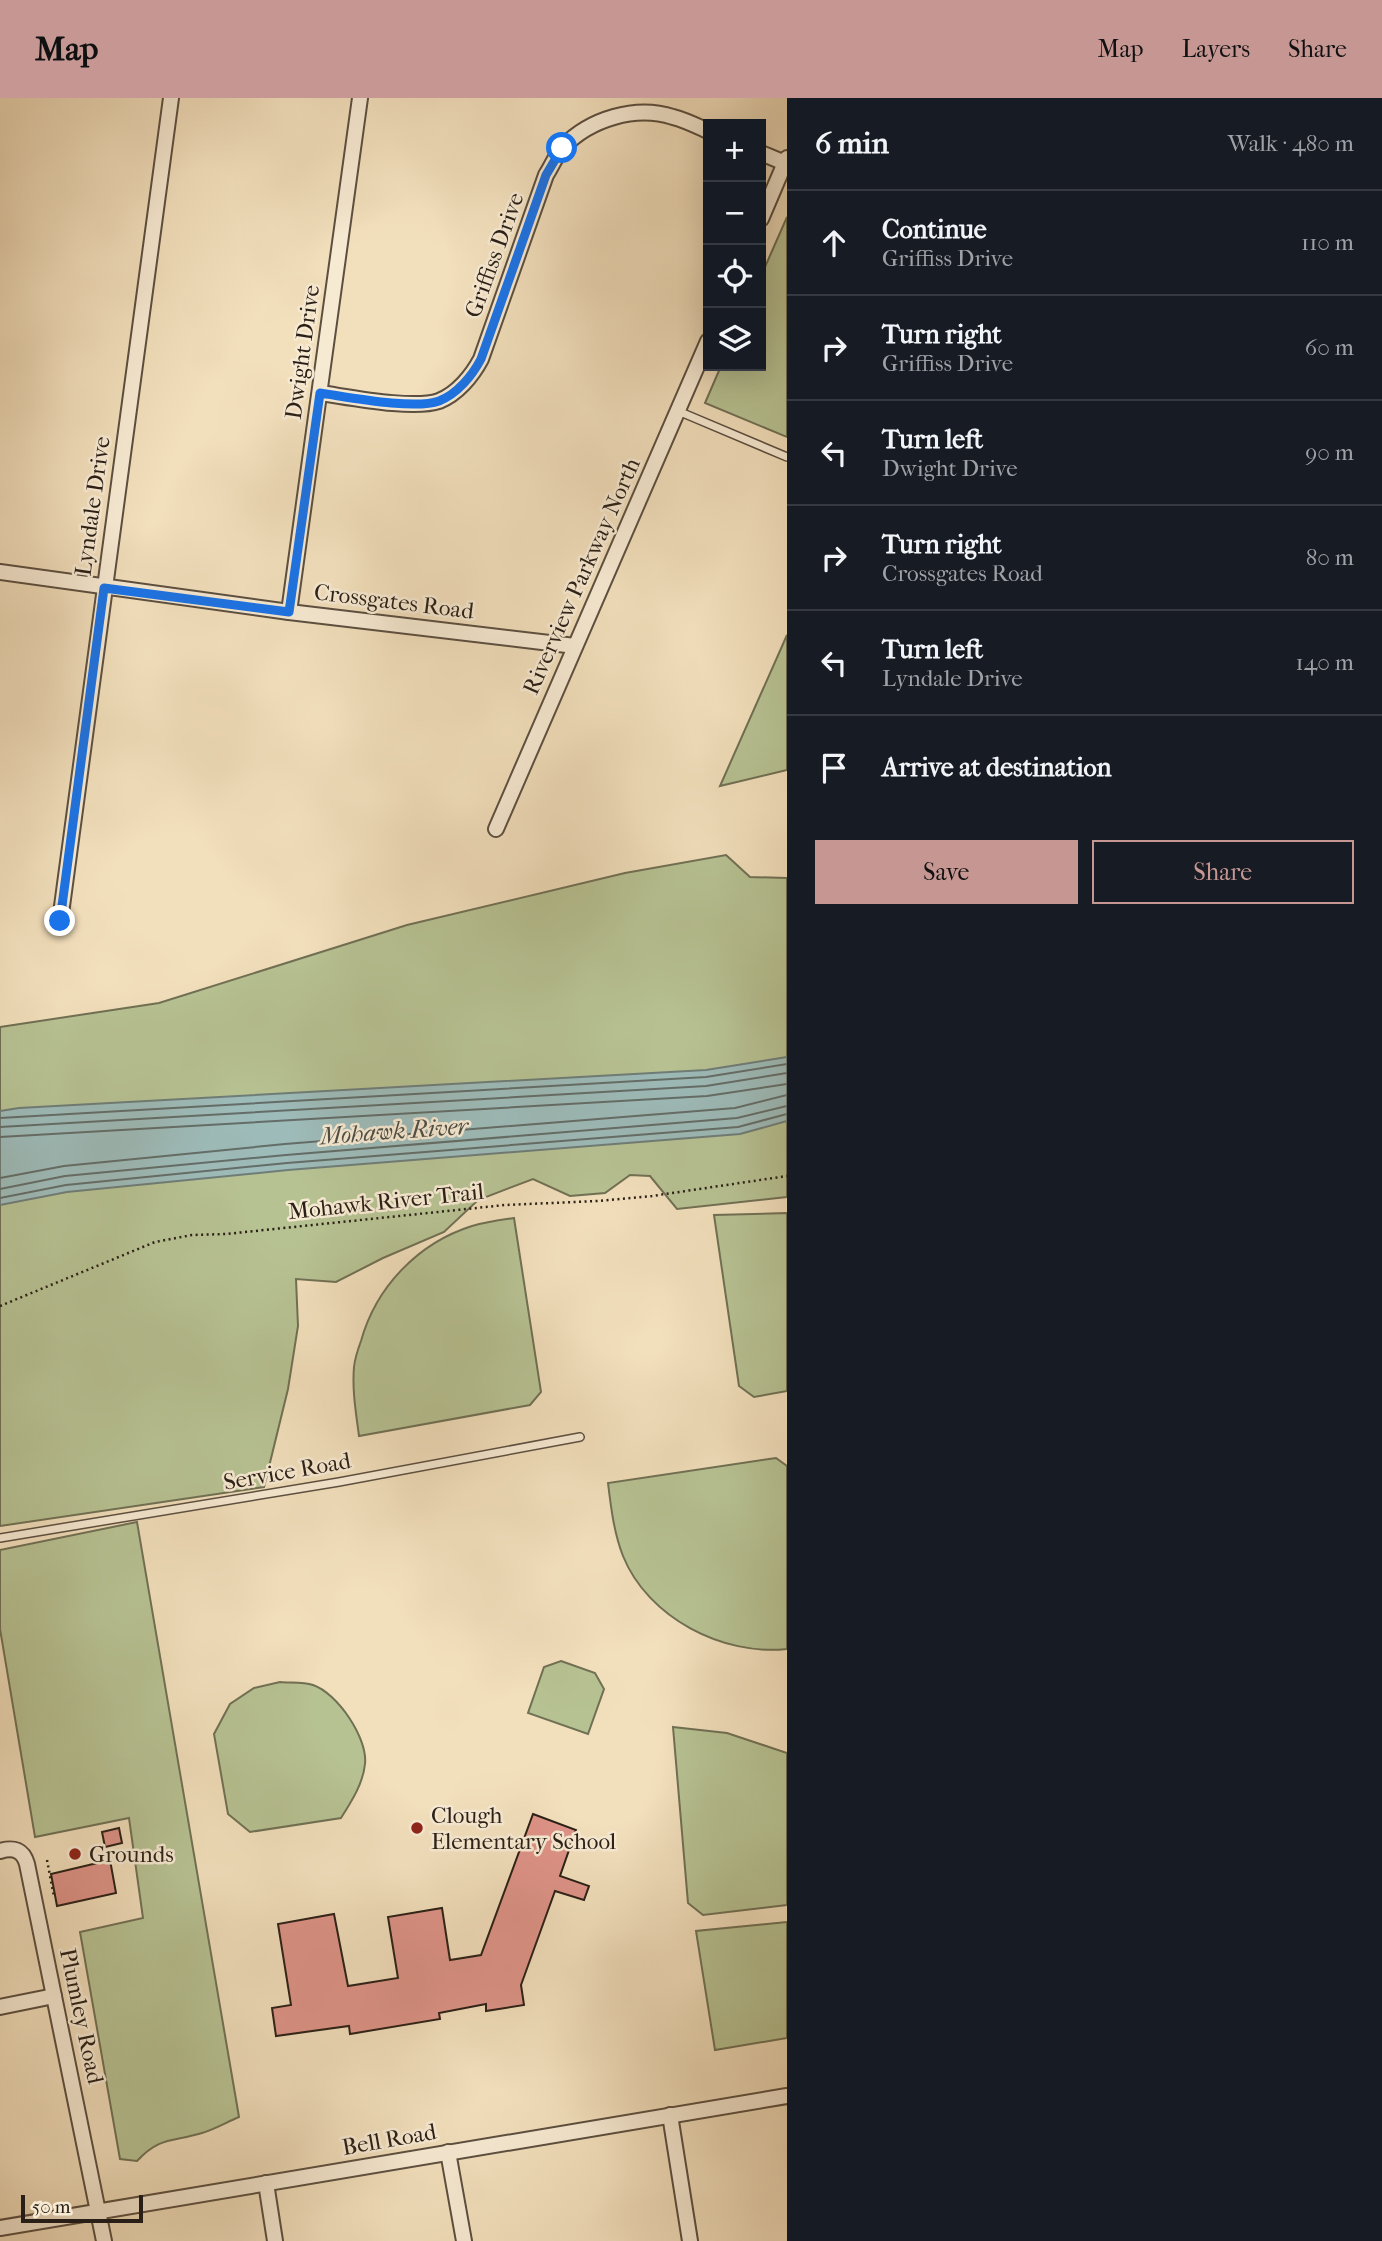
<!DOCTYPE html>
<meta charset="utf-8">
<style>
:root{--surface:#171b24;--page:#20242c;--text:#f1f3f6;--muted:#9ea1a6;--line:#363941;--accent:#c59692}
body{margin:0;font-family:"IM FELL French Canon",serif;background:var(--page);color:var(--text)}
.controls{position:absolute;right:21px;top:21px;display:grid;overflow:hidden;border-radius:0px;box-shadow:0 7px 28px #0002}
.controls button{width:63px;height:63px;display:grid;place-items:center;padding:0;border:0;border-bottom:2px solid var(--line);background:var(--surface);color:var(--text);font:35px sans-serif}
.scale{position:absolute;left:21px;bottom:18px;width:122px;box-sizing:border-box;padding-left:7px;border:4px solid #2a1f16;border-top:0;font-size:19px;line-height:24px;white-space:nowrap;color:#2a1f16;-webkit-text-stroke:5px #f7ead3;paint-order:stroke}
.stop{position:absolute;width:21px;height:21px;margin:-16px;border:5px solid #1a73e8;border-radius:50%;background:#fff}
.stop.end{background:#1a73e8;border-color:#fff;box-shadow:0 2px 7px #0008}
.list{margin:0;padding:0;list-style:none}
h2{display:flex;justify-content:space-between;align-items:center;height:91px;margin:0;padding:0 28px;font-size:30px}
h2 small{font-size:23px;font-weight:400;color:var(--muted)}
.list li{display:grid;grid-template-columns:46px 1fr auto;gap:21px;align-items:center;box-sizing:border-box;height:105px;padding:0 28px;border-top:2px solid var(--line)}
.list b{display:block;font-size:26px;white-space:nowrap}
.list p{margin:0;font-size:23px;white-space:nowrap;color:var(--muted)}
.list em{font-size:23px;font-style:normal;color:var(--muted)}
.actions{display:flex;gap:14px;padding:21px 28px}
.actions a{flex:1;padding:16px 0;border:2px solid var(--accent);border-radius:0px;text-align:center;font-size:24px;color:var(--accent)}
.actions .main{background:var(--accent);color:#111}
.icon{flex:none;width:38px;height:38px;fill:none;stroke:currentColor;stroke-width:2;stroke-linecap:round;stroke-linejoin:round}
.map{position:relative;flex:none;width:787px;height:2143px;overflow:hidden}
header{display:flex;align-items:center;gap:42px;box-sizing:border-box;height:98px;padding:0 35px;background:var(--accent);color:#111}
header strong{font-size:33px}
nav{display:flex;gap:38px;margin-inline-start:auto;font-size:24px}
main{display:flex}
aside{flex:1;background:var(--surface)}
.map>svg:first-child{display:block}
</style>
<header>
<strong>Map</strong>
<nav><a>Map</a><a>Layers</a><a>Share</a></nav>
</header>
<main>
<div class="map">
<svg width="787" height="2143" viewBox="0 0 787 2143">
<rect width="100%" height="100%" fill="#f2dfbc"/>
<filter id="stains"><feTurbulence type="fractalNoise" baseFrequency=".00286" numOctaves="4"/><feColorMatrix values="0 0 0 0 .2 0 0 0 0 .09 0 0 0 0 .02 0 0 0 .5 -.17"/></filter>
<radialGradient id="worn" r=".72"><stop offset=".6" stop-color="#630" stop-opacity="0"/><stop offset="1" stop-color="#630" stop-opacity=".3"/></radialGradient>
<g fill="#b7c293" stroke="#707054" stroke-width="2">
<polygon points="787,119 787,339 705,305 721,268 761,268 761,178"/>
<polygon points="787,537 787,672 720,688"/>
<polygon points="726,757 750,779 787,780 787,1099 677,1111 650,1078 630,1077 605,1095 570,1098 533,1081 478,1102 444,1134 383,1160 336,1184 296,1181 298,1228 288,1291 264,1389 0,1428 0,929 159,905 407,827 625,775"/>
<polygon points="787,1115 787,1293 754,1299 739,1288 714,1117"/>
<path d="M514,1120L541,1294L530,1307L359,1338C356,1315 352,1292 354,1269C355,1260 358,1251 361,1243C376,1189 418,1145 472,1128C486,1124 500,1122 514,1120Z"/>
<path d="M776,1360L787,1368V1551C723,1558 648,1520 623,1458C614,1435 611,1410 608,1385Z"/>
<path d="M137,1424L239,2019C227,2024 215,2031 202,2035C173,2044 160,2038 137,2063L120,2061L80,1834L143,1820L129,1720L35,1739L0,1531V1452Z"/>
<polygon points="561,1563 595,1575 604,1591 588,1636 528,1615 544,1569"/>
<path d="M280,1584C290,1585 303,1584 313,1587C337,1595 368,1640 365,1666C363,1686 351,1704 341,1720L250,1734L228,1716L214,1636L230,1606L254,1590Z"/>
<polygon points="673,1629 727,1635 787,1655 787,1807 703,1817 688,1805"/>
<polygon points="787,1824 787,1940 715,1952 696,1833"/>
</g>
<polygon fill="#9dbbb9" stroke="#6f7d78" stroke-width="2" points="787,959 787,1023 740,1036 288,1072 67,1094 0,1107 0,1013 19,1010 706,972"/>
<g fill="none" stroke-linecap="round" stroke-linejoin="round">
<g stroke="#646d68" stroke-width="2">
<polyline points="0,1020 706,979 787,966"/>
<polyline points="0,1029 706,988 787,975"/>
<polyline points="0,1039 707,998 787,986"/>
<polyline points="0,1080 64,1068 285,1046 735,1010 787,997"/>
<polyline points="0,1091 65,1078 286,1057 737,1020 787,1008"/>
<polyline points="0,1100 66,1087 287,1065 738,1029 787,1016"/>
</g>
</g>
<g fill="#de9388" stroke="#2a1f16" stroke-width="2">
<polygon points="533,1716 576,1732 560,1778 589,1788 584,1802 555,1793 521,1887 524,1907 486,1913 486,1906 439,1915 440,1921 350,1936 349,1928 276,1938 272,1910 291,1907 278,1826 334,1816 348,1888 398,1880 388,1819 442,1810 450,1862 481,1857"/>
<polygon points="119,1730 122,1745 105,1749 102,1734"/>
<polygon points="110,1762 116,1795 57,1808 51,1776"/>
</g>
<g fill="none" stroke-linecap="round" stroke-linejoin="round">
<g stroke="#5c4f40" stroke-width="10">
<g id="service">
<polyline points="678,313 787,359"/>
<polyline points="0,1440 339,1384 580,1339"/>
</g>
</g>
<g stroke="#5c4f40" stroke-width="18">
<g id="minor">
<polyline points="761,55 785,65"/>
<polyline points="761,121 787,60"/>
<path d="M320,295C349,299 413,312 439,303C457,296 472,278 481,261L546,77C552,68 556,57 563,49C590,21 635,7 673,19C685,22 697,28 708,33"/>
<polyline points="0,474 289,514 575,548"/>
<polyline points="289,514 360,0"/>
<polyline points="496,731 708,243"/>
<polyline points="60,823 171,0"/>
<path d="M0,1753C14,1749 23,1752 27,1766L104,2143"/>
<polyline points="0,1909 54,1898"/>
<polyline points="670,2017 690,2143"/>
<polyline points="448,2054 464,2143"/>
<polyline points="266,2085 275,2143"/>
<polyline points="0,2130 787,1998"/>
</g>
</g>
<g stroke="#2a1f16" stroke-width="2.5" stroke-dasharray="2 3.5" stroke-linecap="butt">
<polyline points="0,1208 155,1144 192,1137 226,1136 505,1107 597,1103 652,1098 787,1078"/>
<polyline points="47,1762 54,1799"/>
</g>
<use href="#service" stroke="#f7ead3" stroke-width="7"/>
<use href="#minor" stroke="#f7ead3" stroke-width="14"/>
</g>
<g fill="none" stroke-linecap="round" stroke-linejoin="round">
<path stroke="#1a73e8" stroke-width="9" d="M60,823L104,490L289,514L320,295C348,299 414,312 439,303C457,296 472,278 481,261L546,77L562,50"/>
</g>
<g fill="#8f2418" stroke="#f7ead3" stroke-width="2.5">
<circle cx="417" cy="1730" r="7"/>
<circle cx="75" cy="1756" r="7"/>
</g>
<g text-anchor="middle" stroke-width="5" stroke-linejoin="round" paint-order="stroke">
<g font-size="23" fill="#2a1f16" stroke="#f7ead3">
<text transform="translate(494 157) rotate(-70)" y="8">Griffiss Drive</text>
<text transform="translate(302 254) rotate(-82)" y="8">Dwight Drive</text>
<text transform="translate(92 408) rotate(-82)" y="8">Lyndale Drive</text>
<text transform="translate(581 478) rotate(-66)" y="8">Riverview Parkway North</text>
<text transform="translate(394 503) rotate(7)" y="8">Crossgates Road</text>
<text transform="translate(386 1103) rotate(-6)" y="8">Mohawk River Trail</text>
<text transform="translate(287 1373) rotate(-10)" y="8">Service Road</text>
<text transform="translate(82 1918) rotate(78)" y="8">Plumley Road</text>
<text transform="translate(389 2041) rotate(-10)" y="8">Bell Road</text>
</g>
<g font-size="23" fill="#2a1f16" stroke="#f7ead3" text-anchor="start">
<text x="431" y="1725">Clough<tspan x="431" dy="26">Elementary School</tspan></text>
<text x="89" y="1764">Grounds</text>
</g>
<g font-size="24" font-style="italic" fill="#4c4e47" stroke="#f7ead3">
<text transform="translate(394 1033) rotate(-4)" y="8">Mohawk River</text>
</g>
</g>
<rect width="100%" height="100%" filter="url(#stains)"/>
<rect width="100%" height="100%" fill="url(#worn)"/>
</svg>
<div class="controls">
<button>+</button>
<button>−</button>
<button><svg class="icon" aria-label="locate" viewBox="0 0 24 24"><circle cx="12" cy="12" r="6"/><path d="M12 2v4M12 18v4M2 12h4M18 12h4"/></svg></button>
<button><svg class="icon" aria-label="layers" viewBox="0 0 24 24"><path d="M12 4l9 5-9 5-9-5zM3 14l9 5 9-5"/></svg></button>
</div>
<div class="scale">50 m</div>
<div class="stop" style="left:562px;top:50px"></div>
<div class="stop end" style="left:60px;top:823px"></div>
</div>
<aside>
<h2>6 min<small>Walk · 480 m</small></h2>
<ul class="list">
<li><svg class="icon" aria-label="ahead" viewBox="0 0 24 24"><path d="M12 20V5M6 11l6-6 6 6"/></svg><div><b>Continue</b><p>Griffiss Drive</p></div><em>110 m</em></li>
<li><svg class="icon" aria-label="right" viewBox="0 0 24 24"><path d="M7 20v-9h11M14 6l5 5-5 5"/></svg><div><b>Turn right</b><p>Griffiss Drive</p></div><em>60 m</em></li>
<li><svg class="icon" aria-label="left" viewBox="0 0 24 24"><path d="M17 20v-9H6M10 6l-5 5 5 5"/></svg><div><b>Turn left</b><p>Dwight Drive</p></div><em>90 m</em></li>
<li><svg class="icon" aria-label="right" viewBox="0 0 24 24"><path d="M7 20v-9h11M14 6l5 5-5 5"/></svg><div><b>Turn right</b><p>Crossgates Road</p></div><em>80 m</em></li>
<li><svg class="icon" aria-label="left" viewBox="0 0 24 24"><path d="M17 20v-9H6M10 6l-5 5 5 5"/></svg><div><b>Turn left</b><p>Lyndale Drive</p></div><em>140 m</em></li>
<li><svg class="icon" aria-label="arrive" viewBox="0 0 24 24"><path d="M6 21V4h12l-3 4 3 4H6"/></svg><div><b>Arrive at destination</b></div></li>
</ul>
<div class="actions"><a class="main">Save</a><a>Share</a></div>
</aside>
</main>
